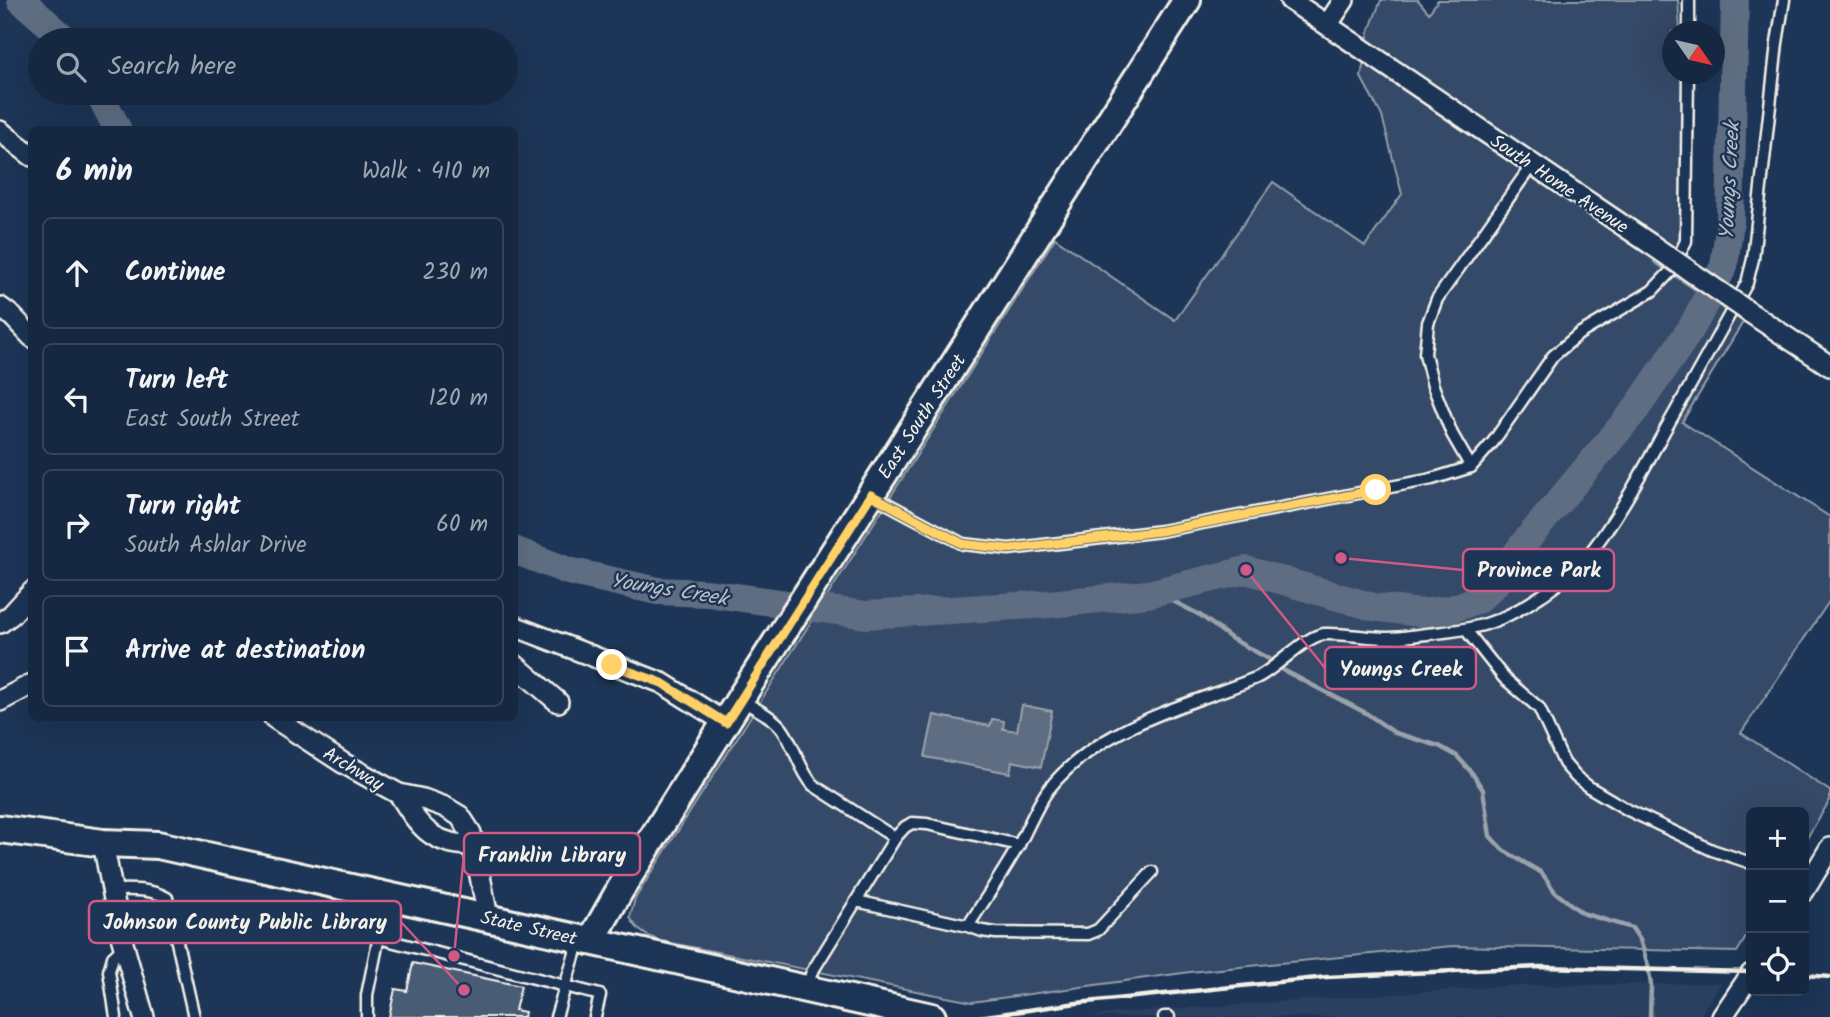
<!DOCTYPE html>
<meta charset="utf-8">
<style>
:root{--surface:#162841;--page:#1f3048;--text:#f1f3f6;--muted:#9ea6b1;--line:#35445a}
body{margin:0;font-family:Kalam,sans-serif;background:var(--page);color:var(--text)}
.controls{position:absolute;right:21px;bottom:21px;display:grid;overflow:hidden;border-radius:10px;box-shadow:0 7px 28px #0002}
.controls button{width:63px;height:63px;display:grid;place-items:center;padding:0;border:0;border-bottom:2px solid var(--line);background:var(--surface);color:var(--text);font:35px sans-serif}
.compass{position:absolute;left:1662px;top:21px;width:63px;height:63px;border-radius:50%;background:var(--surface);box-shadow:0 7px 28px #0002;rotate:124deg}
.stop{position:absolute;width:21px;height:21px;margin:-16px;border:5px solid #ffd166;border-radius:50%;background:#fff}
.stop.end{background:#ffd166;border-color:#fff;box-shadow:0 2px 7px #0008}
.list{margin:0;padding:0;list-style:none}
h2{display:flex;justify-content:space-between;align-items:center;height:91px;margin:0;padding:0 28px;font-size:30px}
h2 small{font-size:23px;font-weight:400;color:var(--muted)}
.list li{display:grid;grid-template-columns:46px 1fr auto;gap:21px;align-items:center;box-sizing:border-box;height:112px;margin:0 14px 14px;padding:0 14px;border:2px solid var(--line);border-radius:10px}
.list b{display:block;font-size:26px;white-space:nowrap}
.list p{margin:0;font-size:23px;white-space:nowrap;color:var(--muted)}
.list em{font-size:23px;font-style:normal;color:var(--muted)}
.icon{flex:none;width:38px;height:38px;fill:none;stroke:currentColor;stroke-width:2;stroke-linecap:round;stroke-linejoin:round}
.map{position:relative;flex:none;width:1830px;height:1017px;overflow:hidden}
.search{position:absolute;background:var(--surface);box-shadow:0 7px 28px #0002;left:28px;top:28px;width:490px;height:77px;display:flex;align-items:center;gap:18px;box-sizing:border-box;padding:0 24px;border-radius:38px;color:var(--muted);font-size:26px}
.panel{position:absolute;background:var(--surface);box-shadow:0 7px 28px #0002;left:28px;top:126px;width:490px;height:595px;border-radius:10px}
.map>svg:first-child{display:block}
</style>
<div class="map">
<svg width="1830" height="1017" viewBox="0 0 1830 1017">
<rect width="100%" height="100%" fill="#1d3557"/>
<filter id="ink" filterUnits="userSpaceOnUse"><feTurbulence type="fractalNoise" baseFrequency=".0143" numOctaves="2"/><feDisplacementMap in="SourceGraphic" scale="14" xChannelSelector="R" yChannelSelector="G"/><feConvolveMatrix kernelMatrix="1 2 1 2 8 2 1 2 1" color-interpolation-filters="sRGB"/></filter>
<g filter="url(#ink)">
<polygon fill="#2a4060" points="1721,983 1699,1017 1088,1017 1117,1013 1508,986"/>
<path fill="#354a67" stroke="#949ea8" stroke-width="2" d="M1381,0H1418L1429,13L1438,0H1678L1680,31L1672,32V74H1682L1691,240L1654,262L1743,322L1682,422L1830,517V600L1741,733L1830,791V800L1804,843V812H1751V929L1737,952L1452,946L1190,972L972,1002L661,941C646,936 637,931 630,917L635,899L641,889L1055,238L1175,320L1273,182L1365,246L1402,194L1382,116L1361,77L1369,31Z"/>
<polygon fill="#5e6d82" stroke="#9aa2ab" stroke-width="2" points="1022,705 1052,711 1041,767 1012,761 1010,773 925,757 934,715 990,726 992,719 1004,721 1003,729 1017,731"/>
<g fill="none" stroke-linecap="round" stroke-linejoin="round">
<g stroke="#9aa2ab" stroke-width="4.5">
<polyline points="1148,594 1173,601 1200,615 1232,639 1271,660"/>
<polyline points="1283,670 1366,713 1395,733 1439,746 1457,756 1472,773 1483,790 1490,836 1503,850 1542,873 1555,892 1582,913 1632,928 1640,940 1648,965 1651,985 1650,1017"/>
</g>
<g stroke="#5e6d82" stroke-width="28">
<polyline points="21,0 66,40"/>
<polyline points="99,93 118,130"/>
<polyline points="514,550 568,571 658,591 707,593 866,615 1050,604 1148,594 1246,570 1373,607 1421,613 1452,609 1479,599 1496,583 1521,547 1636,409 1692,327 1724,266 1730,222 1735,0"/>
</g>
</g>
<polygon fill="#485b74" stroke="#f4f1e8" stroke-width="2" points="413,963 521,986 515,1010 525,1012 524,1017 389,1017 395,989 407,991"/>
<g fill="none" stroke-linecap="round" stroke-linejoin="round">
<g stroke="#f4f1e8" stroke-width="15">
<g id="lane">
<polyline points="1689,32 1689,0"/>
<polyline points="1471,467 1452,434 1433,386 1425,354 1428,323 1437,299 1532,165"/>
<polyline points="871,495 963,544 1009,549 1161,531 1432,479 1471,467 1493,442 1553,356 1579,334 1652,291 1672,270 1686,241 1688,74"/>
<polyline points="1466,630 1504,678 1539,708 1564,763 1576,777 1589,787 1628,810 1712,850 1751,863"/>
<path d="M741,700C754,708 774,717 783,730C795,747 799,769 813,785L895,838"/>
<path d="M112,890C132,890 150,888 167,898L194,1017"/>
<polyline points="856,901 895,838 905,827 912,823 927,824 1019,845"/>
<polyline points="968,926 982,931 996,933 1088,934 1098,930 1152,872"/>
<polyline points="379,938 600,995 595,1017"/>
<path d="M807,986L812,972L856,901L968,926C985,900 1002,874 1017,848C1028,829 1035,808 1048,790C1098,726 1184,707 1256,678C1276,669 1305,636 1324,634C1346,633 1367,638 1389,638C1402,638 1415,635 1427,634C1475,629 1498,625 1539,597C1552,589 1575,571 1585,559C1617,520 1641,474 1665,430C1693,381 1720,332 1747,283L1753,259L1777,43L1784,0"/>
<polyline points="116,1017 109,971 113,957 124,947"/>
<polyline points="367,1017 367,995 387,897"/>
<polyline points="556,1017 579,940"/>
<polyline points="1164,1017 1169,1017"/>
</g>
</g>
<g stroke="#f4f1e8" stroke-width="24">
<g id="street">
<polyline points="1290,0 1652,245"/>
<polyline points="1328,24 1344,0"/>
<polyline points="0,131 32,156"/>
<polyline points="0,307 12,316 32,337"/>
<polyline points="1749,312 1830,366"/>
<polyline points="0,623 11,615 32,592"/>
<polyline points="514,626 662,683 726,723"/>
<polyline points="514,664 558,702"/>
<polyline points="0,701 32,684"/>
<polyline points="274,718 343,763 399,794 423,799 445,807 460,816 471,833 472,845 479,871 488,917"/>
<path d="M399,794C419,826 431,845 472,845"/>
<polyline points="103,843 122,940 144,1017"/>
<polyline points="1804,891 1830,848"/>
<polyline points="1722,1017 1751,974"/>
</g>
</g>
<g stroke="#f4f1e8" stroke-width="32">
<g id="secondary">
<polyline points="0,829 103,843 158,845 932,1017"/>
<polyline points="591,941 620,890 745,691 1187,0"/>
</g>
</g>
<use href="#lane" stroke="#1d3557" stroke-width="10"/>
<use href="#street" stroke="#1d3557" stroke-width="19"/>
<use href="#secondary" stroke="#1d3557" stroke-width="26"/>
<g stroke="#f4f1e8" stroke-width="4.5">
<polyline points="1804,975 1830,977"/>
<polyline points="979,1017 1077,1003 1327,977 1540,967 1751,972"/>
</g>
<g stroke="#f4f1e8" stroke-width="24" stroke-linecap="butt">
<polyline id="street-bridge" points="1652,245 1749,312"/>
</g>
<use href="#street-bridge" stroke="#1d3557" stroke-width="19"/>
</g>
</g>
<g fill="none" stroke-linecap="round" stroke-linejoin="round" filter="url(#ink)">
<polyline stroke="#ffd166" stroke-width="9" points="612,665 662,683 726,723 871,495 963,544 1009,549 1161,531 1376,490"/>
</g>
<g text-anchor="middle" stroke-width="5" stroke-linejoin="round" paint-order="stroke">
<g font-size="19" fill="#f4f1e8" stroke="#1d3557">
<text transform="translate(1560 183) rotate(34)" y="7">South Home Avenue</text>
<text transform="translate(921 416) rotate(-57)" y="7">East South Street</text>
<text transform="translate(354 768) rotate(31)" y="7">Archway</text>
<text transform="translate(529 927) rotate(13)" y="7">State Street</text>
</g>
<g font-size="21" font-style="italic" fill="#c0c3c4" stroke="#1d3557">
<text transform="translate(1729 181) rotate(-87)" y="7">Youngs Creek</text>
<text transform="translate(669 589) rotate(9)" y="7">Youngs Creek</text>
</g>
</g>
<path fill="none" stroke="#d15985" stroke-width="2.5" d="M1341 558L1463 570M1246 570L1325 668M454 956L464 854M464 990L401 922"/>
<g fill="#d15985" stroke="#1d3557" stroke-width="2.5">
<circle cx="1341" cy="558" r="7"/>
<circle cx="1246" cy="570" r="7"/>
<circle cx="454" cy="956" r="7"/>
<circle cx="464" cy="990" r="7"/>
</g>
<g fill="#1d3557" stroke="#d15985" stroke-width="2.5">
<rect x="1463" y="549" width="151" height="42" rx="7"/>
<rect x="1325" y="647" width="151" height="42" rx="7"/>
<rect x="464" y="833" width="176" height="42" rx="7"/>
<rect x="89" y="901" width="312" height="42" rx="7"/>
</g>
<g font-size="21" text-anchor="middle" font-weight="bold" fill="#f4f1e8">
<text x="1539" y="577">Province Park</text>
<text x="1401" y="676">Youngs Creek</text>
<text x="552" y="862">Franklin Library</text>
<text x="245" y="929">Johnson County Public Library</text>
</g>
</svg>
<div class="controls">
<button>+</button>
<button>−</button>
<button><svg class="icon" aria-label="locate" viewBox="0 0 24 24"><circle cx="12" cy="12" r="6"/><path d="M12 2v4M12 18v4M2 12h4M18 12h4"/></svg></button>
</div>
<svg class="compass" viewBox="-18 -18 36 36"><path d="M0-13l5 13h-10z" fill="#e53935"/><path d="M0 13l5-13h-10z" fill="#9ea6b1"/></svg>
<div class="stop" style="left:1376px;top:490px"></div>
<div class="stop end" style="left:612px;top:665px"></div>
<div class="search"><svg class="icon" aria-label="search" viewBox="0 0 24 24"><circle cx="10" cy="10" r="6"/><path d="M15 15l6 6"/></svg>Search here</div>
<section class="panel">
<h2>6 min<small>Walk · 410 m</small></h2>
<ul class="list">
<li><svg class="icon" aria-label="ahead" viewBox="0 0 24 24"><path d="M12 20V5M6 11l6-6 6 6"/></svg><div><b>Continue</b></div><em>230 m</em></li>
<li><svg class="icon" aria-label="left" viewBox="0 0 24 24"><path d="M17 20v-9H6M10 6l-5 5 5 5"/></svg><div><b>Turn left</b><p>East South Street</p></div><em>120 m</em></li>
<li><svg class="icon" aria-label="right" viewBox="0 0 24 24"><path d="M7 20v-9h11M14 6l5 5-5 5"/></svg><div><b>Turn right</b><p>South Ashlar Drive</p></div><em>60 m</em></li>
<li><svg class="icon" aria-label="arrive" viewBox="0 0 24 24"><path d="M6 21V4h12l-3 4 3 4H6"/></svg><div><b>Arrive at destination</b></div></li>
</ul>
</section>
</div>
